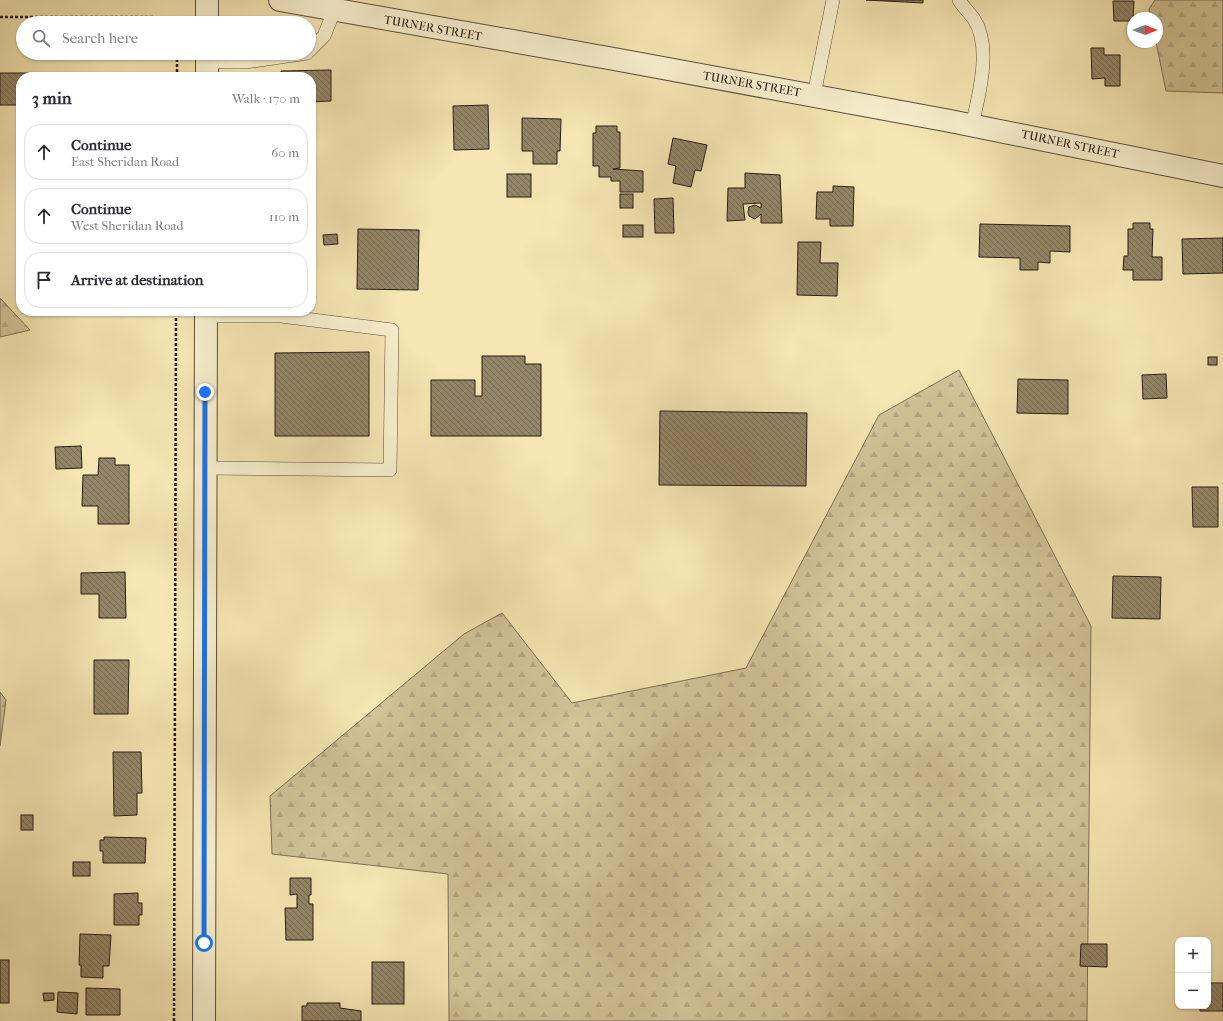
<!DOCTYPE html>
<meta charset="utf-8">
<style>
:root{--surface:#fff;--page:#f7f7f7;--text:#2b2b33;--muted:#7c7c81;--line:#e1e1e2}
body{margin:0;font-family:"IM FELL French Canon",serif;background:var(--page);color:var(--text)}
.controls{position:absolute;right:12px;bottom:12px;display:grid;overflow:hidden;border-radius:8px;box-shadow:0 1px 3px #0004}
.controls button{width:36px;height:36px;display:grid;place-items:center;padding:0;border:0;border-bottom:1px solid var(--line);background:var(--surface);color:var(--text);font:20px sans-serif}
.compass{position:absolute;left:1127px;top:12px;width:36px;height:36px;border-radius:50%;background:var(--surface);box-shadow:0 1px 3px #0004;rotate:90deg}
.stop{position:absolute;width:12px;height:12px;margin:-9px;border:3px solid #1a73e8;border-radius:50%;background:#fff}
.stop.end{background:#1a73e8;border-color:#fff;box-shadow:0 1px 4px #0008}
.list{margin:0;padding:0;list-style:none}
h2{display:flex;justify-content:space-between;align-items:center;height:52px;margin:0;padding:0 16px;font-size:17px}
h2 small{font-size:13px;font-weight:400;color:var(--muted)}
.list li{display:grid;grid-template-columns:26px 1fr auto;gap:12px;align-items:center;box-sizing:border-box;height:56px;margin:0 8px 8px;padding:0 8px;border:1px solid var(--line);border-radius:16px}
.list b{display:block;font-size:15px;white-space:nowrap}
.list p{margin:0;font-size:13px;white-space:nowrap;color:var(--muted)}
.list em{font-size:13px;font-style:normal;color:var(--muted)}
.icon{flex:none;width:22px;height:22px;fill:none;stroke:currentColor;stroke-width:2;stroke-linecap:round;stroke-linejoin:round}
.map{position:relative;flex:none;width:1223px;height:1021px;overflow:hidden}
.search{position:absolute;background:var(--surface);box-shadow:0 1px 3px #0004;left:16px;top:16px;width:300px;height:44px;display:flex;align-items:center;gap:10px;box-sizing:border-box;padding:0 14px;border-radius:22px;color:var(--muted);font-size:15px}
.panel{position:absolute;background:var(--surface);box-shadow:0 1px 3px #0004;left:16px;top:72px;width:300px;height:244px;border-radius:16px}
.map>svg:first-child{display:block}
</style>
<div class="map">
<svg width="1223" height="1021" viewBox="0 0 1223 1021">
<defs>
<pattern id="forest-firs" width="22" height="20" patternUnits="userSpaceOnUse"><rect width="22" height="20" fill="#d2c498"/><path d="M5 1l3.5 6h-7zM16 11l3.5 6h-7z" fill="#b4a882"/></pattern>
<pattern id="building-back-hatch" width="6" height="6" patternUnits="userSpaceOnUse"><rect width="6" height="6" fill="#938567"/><path d="M-1 5l2 2M0 0l6 6M5-1l2 2" fill="none" stroke="#786c54"/></pattern>
</defs>
<rect width="100%" height="100%" fill="#f5e6b3"/>
<filter id="stains"><feTurbulence type="fractalNoise" baseFrequency=".005" numOctaves="4"/><feColorMatrix values="0 0 0 0 .2 0 0 0 0 .09 0 0 0 0 .02 0 0 0 .5 -.17"/></filter>
<radialGradient id="worn" r=".72"><stop offset=".6" stop-color="#630" stop-opacity="0"/><stop offset="1" stop-color="#630" stop-opacity=".3"/></radialGradient>
<g fill="url(#forest-firs)" stroke="#7d7056">
<polygon points="1155,0 1223,0 1223,93 1166,91 1156,42 1157,18 1151,18 1149,9"/>
<polygon points="0,298 30,330 0,337"/>
<polygon points="959,370 1091,626 1087,1021 449,1021 448,874 272,854 270,796 464,634 502,613 572,703 746,668 879,415"/>
<polygon points="0,692 6,700 0,746"/>
</g>
<g fill="url(#building-back-hatch)" stroke="#281c15">
<polygon points="866,0 923,0 923,3"/>
<polygon points="1113,1 1134,1 1133,21 1114,21"/>
<polygon points="1091,48 1104,48 1104,55 1120,55 1120,86 1105,86 1105,78 1092,79"/>
<polygon points="331,70 331,101 311,102 311,77 281,77 281,71"/>
<polygon points="0,73 29,73 29,77 21,77 21,105 0,105"/>
<polygon points="488,105 489,149 454,150 453,106"/>
<polygon points="522,118 561,119 560,151 557,151 557,164 533,164 533,151 522,151"/>
<polygon points="596,126 617,126 617,132 620,132 620,168 613,169 643,171 643,192 620,192 620,181 611,181 611,177 599,177 599,166 593,166 593,133 596,133"/>
<polygon points="673,138 707,145 701,171 695,170 691,187 673,183 676,166 668,164"/>
<polygon points="745,173 780,175 782,223 761,223 761,214 755,219 749,216 748,212 749,207 755,205 761,208 761,203 743,204 745,220 727,221 728,188 745,188"/>
<rect x="507" y="174" width="24" height="23"/>
<polygon points="833,186 854,187 853,226 830,226 830,219 816,219 817,192 833,192"/>
<rect x="620" y="194" width="13" height="14"/>
<polygon points="673,198 674,233 655,233 654,199"/>
<polygon points="1133,223 1150,223 1150,229 1153,229 1152,257 1162,257 1162,280 1133,280 1133,270 1123,270 1124,256 1128,256 1128,229 1133,229"/>
<polygon points="980,224 1070,226 1070,252 1050,251 1050,263 1038,262 1038,270 1020,270 1020,258 979,257"/>
<rect x="623" y="225" width="20" height="12"/>
<polygon points="358,229 419,230 418,290 357,289"/>
<polygon points="337,234 338,244 324,245 323,235"/>
<polygon points="1223,238 1223,273 1183,274 1182,239"/>
<polygon points="798,242 821,242 820,263 838,263 837,296 797,295"/>
<polygon points="369,352 369,436 275,436 275,353"/>
<polygon points="482,356 525,356 525,364 541,364 541,436 431,436 431,380 475,380 475,396 482,396"/>
<rect x="1208" y="357" width="9" height="8"/>
<polygon points="1166,374 1167,398 1143,399 1142,375"/>
<polygon points="1018,379 1068,380 1068,414 1017,413"/>
<polygon points="660,411 807,413 806,486 659,485"/>
<polygon points="81,446 82,468 56,469 55,447"/>
<polygon points="99,458 115,458 115,465 129,465 129,524 98,524 98,506 82,506 83,475 98,475"/>
<polygon points="1192,487 1218,487 1218,527 1193,527"/>
<polygon points="125,572 126,618 99,618 99,594 81,594 81,573"/>
<polygon points="1113,576 1161,577 1160,619 1112,618"/>
<polygon points="94,660 129,660 128,714 94,714"/>
<polygon points="113,752 141,752 142,793 137,793 137,815 114,816"/>
<rect x="21" y="815" width="12" height="15"/>
<polygon points="104,837 146,838 145,863 103,863 103,851 100,851 100,840 104,840"/>
<rect x="73" y="862" width="17" height="14"/>
<polygon points="290,878 311,878 311,895 309,895 309,904 313,904 313,940 286,940 285,908 297,908 297,894 290,895"/>
<polygon points="138,893 138,903 142,903 142,915 139,915 139,925 114,925 114,894"/>
<polygon points="80,934 111,935 109,966 103,966 103,978 81,977 81,965 79,965"/>
<polygon points="1081,944 1107,944 1107,967 1080,966"/>
<rect x="0" y="960" width="9" height="43"/>
<rect x="372" y="962" width="32" height="42"/>
<polygon points="1208,983 1223,983 1223,1011 1200,1011 1200,1006 1208,1006"/>
<polygon points="86,988 120,989 120,1015 86,1015"/>
<polygon points="58,992 78,993 77,1014 57,1012"/>
<polygon points="43,993 54,993 54,1000 44,1001"/>
<polygon points="307,1003 340,1003 340,1008 361,1011 361,1021 302,1021 302,1006 307,1006"/>
</g>
<g fill="none" stroke-linecap="round" stroke-linejoin="round">
<g stroke="#5b4e3c" stroke-width="14">
<g id="service">
<path d="M959,0C963,7 969,12 974,19C992,47 979,95 972,125"/>
<polyline points="309,51 324,36 334,11"/>
<polyline points="207,62 246,62 307,53"/>
<polyline points="814,95 833,0"/>
<polyline points="205,468 390,470 392,330 281,316 206,316"/>
</g>
</g>
<g stroke="#5b4e3c" stroke-width="24">
<g id="tertiary">
<polyline points="280,0 614,59 950,121 1223,176"/>
<polyline points="207,23 207,0"/>
<polyline points="207,77 207,53"/>
<polyline points="204,1021 206,311"/>
</g>
</g>
<g stroke="#281c15" stroke-width="2.5" stroke-dasharray="3 2" stroke-linecap="butt">
<polyline points="0,17 154,17 168,23"/>
<polyline points="177,77 177,53"/>
<polyline points="174,1021 176,311"/>
</g>
<use href="#service" stroke="#f8efce" stroke-width="13"/>
<use href="#tertiary" stroke="#f8efce" stroke-width="22"/>
</g>
<g fill="none" stroke-linecap="round" stroke-linejoin="round">
<polyline stroke="#1a73e8" stroke-width="5" points="204,943 205,392"/>
</g>
<g text-anchor="middle" stroke-width="3" stroke-linejoin="round" paint-order="stroke">
<g font-size="12" fill="#281c15" stroke="#f8efce">
<text transform="translate(433 28) rotate(10)" y="4">TURNER STREET</text>
<text transform="translate(752 84) rotate(10)" y="4">TURNER STREET</text>
<text transform="translate(1070 144) rotate(12)" y="4">TURNER STREET</text>
</g>
</g>
<rect width="100%" height="100%" filter="url(#stains)"/>
<rect width="100%" height="100%" fill="url(#worn)"/>
</svg>
<div class="controls">
<button>+</button>
<button>−</button>
</div>
<svg class="compass" viewBox="-18 -18 36 36"><path d="M0-13l5 13h-10z" fill="#e53935"/><path d="M0 13l5-13h-10z" fill="#7c7c81"/></svg>
<div class="stop" style="left:204px;top:943px"></div>
<div class="stop end" style="left:205px;top:392px"></div>
<div class="search"><svg class="icon" aria-label="search" viewBox="0 0 24 24"><circle cx="10" cy="10" r="6"/><path d="M15 15l6 6"/></svg>Search here</div>
<section class="panel">
<h2>3 min<small>Walk · 170 m</small></h2>
<ul class="list">
<li><svg class="icon" aria-label="ahead" viewBox="0 0 24 24"><path d="M12 20V5M6 11l6-6 6 6"/></svg><div><b>Continue</b><p>East Sheridan Road</p></div><em>60 m</em></li>
<li><svg class="icon" aria-label="ahead" viewBox="0 0 24 24"><path d="M12 20V5M6 11l6-6 6 6"/></svg><div><b>Continue</b><p>West Sheridan Road</p></div><em>110 m</em></li>
<li><svg class="icon" aria-label="arrive" viewBox="0 0 24 24"><path d="M6 21V4h12l-3 4 3 4H6"/></svg><div><b>Arrive at destination</b></div></li>
</ul>
</section>
</div>
